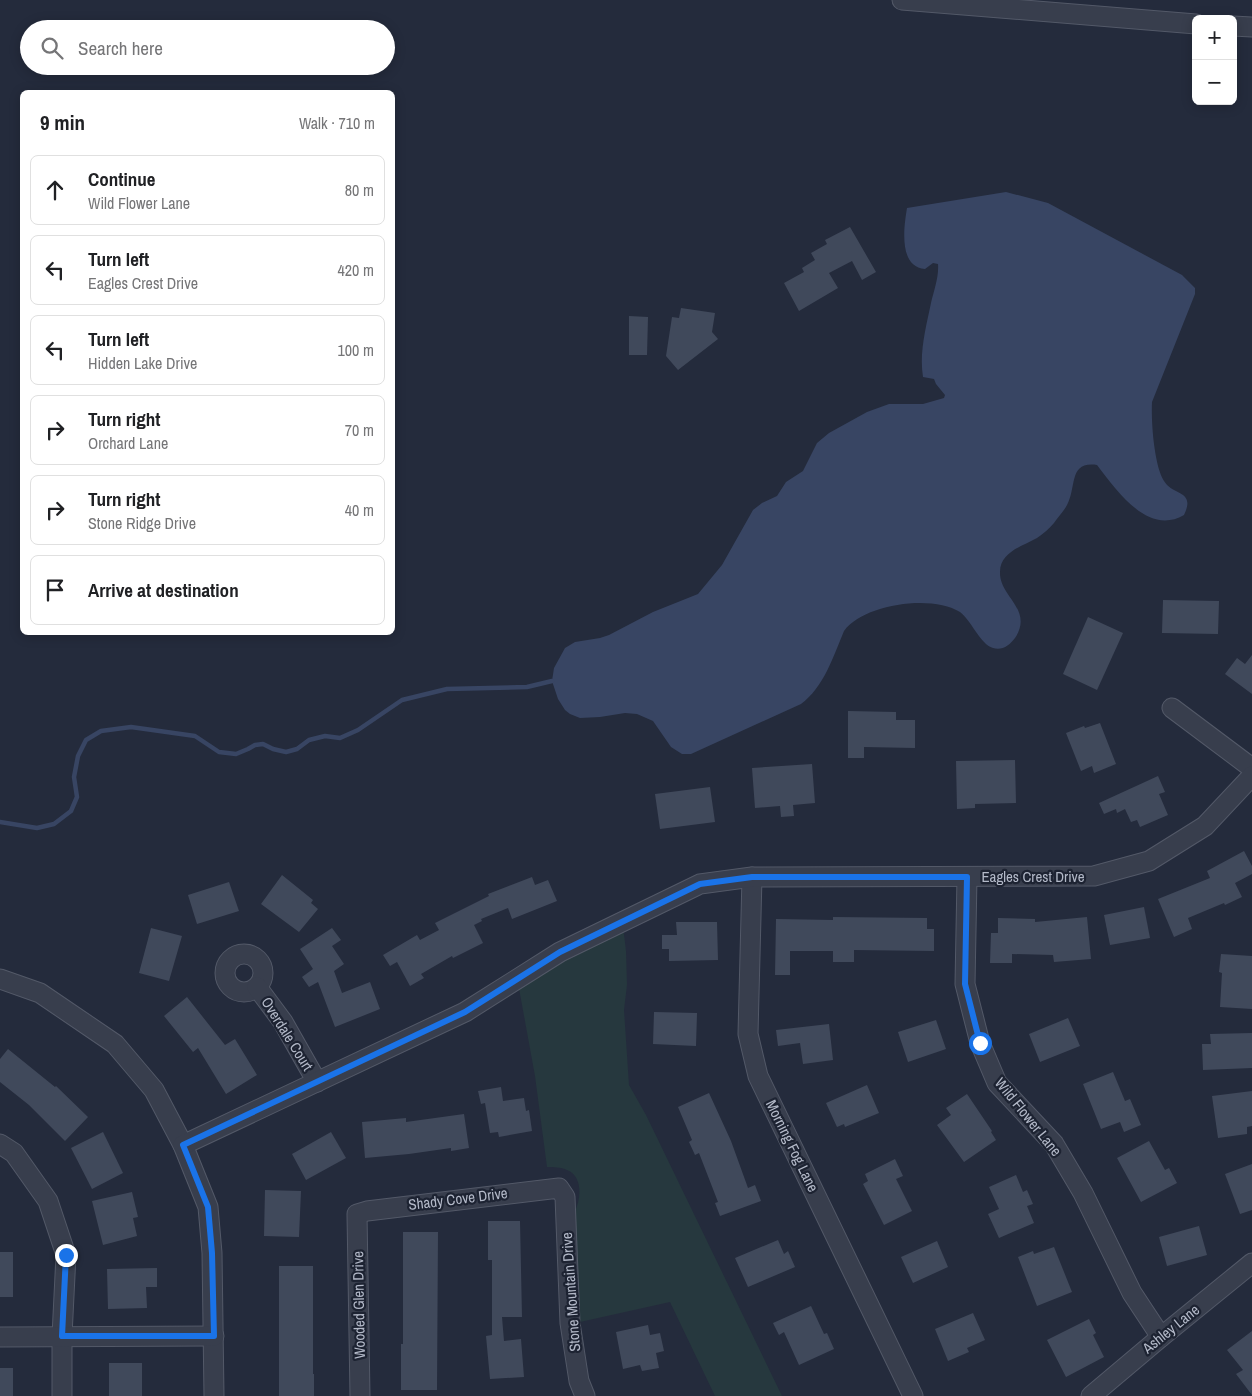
<!DOCTYPE html>
<meta charset="utf-8">
<style>
:root{--surface:#fff;--page:#f2f2f2;--text:#202124;--muted:#757577;--line:#e0e0e0}
body{margin:0;font-family:"Archivo Narrow",sans-serif;background:var(--page);color:var(--text)}
.controls{position:absolute;right:15px;top:15px;display:grid;overflow:hidden;border-radius:8px;box-shadow:0 2px 12px #0003}
.controls button{width:45px;height:45px;display:grid;place-items:center;padding:0;border:0;border-bottom:1px solid var(--line);background:var(--surface);color:var(--text);font:25px sans-serif}
.stop{position:absolute;width:15px;height:15px;margin:-11px;border:4px solid #1a73e8;border-radius:50%;background:#fff}
.stop.end{background:#1a73e8;border-color:#fff;box-shadow:0 1px 5px #0008}
.list{margin:0;padding:0;list-style:none}
h2{display:flex;justify-content:space-between;align-items:center;height:65px;margin:0;padding:0 20px;font-size:21px}
h2 small{font-size:16px;font-weight:400;color:var(--muted)}
.list li{display:grid;grid-template-columns:32px 1fr auto;gap:15px;align-items:center;box-sizing:border-box;height:70px;margin:0 10px 10px;padding:0 10px;border:1px solid var(--line);border-radius:8px}
.list b{display:block;font-size:19px;white-space:nowrap}
.list p{margin:0;font-size:16px;white-space:nowrap;color:var(--muted)}
.list em{font-size:16px;font-style:normal;color:var(--muted)}
.icon{flex:none;width:28px;height:28px;fill:none;stroke:currentColor;stroke-width:2;stroke-linecap:round;stroke-linejoin:round}
.map{position:relative;flex:none;width:1252px;height:1396px;overflow:hidden}
.search{position:absolute;background:var(--surface);box-shadow:0 2px 12px #0003;left:20px;top:20px;width:375px;height:55px;display:flex;align-items:center;gap:12px;box-sizing:border-box;padding:0 18px;border-radius:28px;color:var(--muted);font-size:19px}
.panel{position:absolute;background:var(--surface);box-shadow:0 2px 12px #0003;left:20px;top:90px;width:375px;height:545px;border-radius:8px}
.map>svg:first-child{display:block}
</style>
<div class="map">
<svg width="1252" height="1396" viewBox="0 0 1252 1396">
<rect width="100%" height="100%" fill="#242b3c"/>
<path fill="#26383e" d="M623,926L626,951L627,985L624,1010L629,1085L646,1115L782,1396H715L670,1302L580,1322L575,1211C581,1199 583,1176 567,1170C561,1167 553,1167 547,1167L535,1076L518,983Z"/>
<path fill="#384563" d="M1006,192L1048,203L1182,275L1195,288V294L1152,402C1151,421 1154,465 1164,481C1173,496 1196,490 1184,515C1148,536 1117,491 1097,465C1068,461 1077,487 1067,505C1064,511 1058,517 1054,523C1049,529 1043,534 1037,538C1023,546 1000,552 1000,572C999,597 1034,609 1015,638C1010,645 1002,651 993,648C980,644 971,620 960,612C932,594 863,604 844,631C833,657 824,687 801,704L691,754H682L671,747L653,721L637,714L625,713L600,717L580,718L570,714L565,710L558,699L552,681L554,668L565,648L575,642L600,638L609,635L653,612L698,594L722,565L753,510L762,503L777,496L786,482L803,471L817,443L829,433L867,412L889,404H923L944,398L945,395L936,384L934,379L923,377C919,353 926,327 931,303C934,290 939,277 938,264L933,263L925,269C898,267 904,226 907,208Z"/>
<g fill="none" stroke-linecap="round" stroke-linejoin="round">
<polyline stroke="#384563" stroke-width="4.5" points="0,822 37,828 54,824 71,811 77,797 74,777 78,756 86,740 101,731 131,727 195,736 219,752 236,754 248,749 255,745 263,744 273,749 286,752 297,749 309,740 325,736 340,738 358,730 402,700 447,689 527,687 552,681"/>
</g>
<g fill="#40495b">
<polygon points="850,227 876,272 862,280 852,261 829,273 838,288 799,311 784,283 804,272 802,268 815,260 811,253 827,244 825,240"/>
<polygon points="681,308 715,313 712,332 718,339 678,370 666,356 672,317 679,318"/>
<polygon points="629,316 648,317 647,355 629,355"/>
<polygon points="1163,600 1219,601 1218,634 1162,633"/>
<polygon points="1088,617 1123,633 1097,690 1063,674"/>
<polygon points="1252,655 1252,694 1225,674 1237,658 1245,664"/>
<polygon points="848,711 896,712 896,720 915,720 915,748 864,747 864,758 848,758"/>
<polygon points="1100,723 1116,764 1094,773 1092,766 1081,771 1066,733 1084,726 1085,728"/>
<polygon points="1015,760 1016,803 975,804 975,808 957,809 956,761"/>
<polygon points="812,764 815,803 793,805 794,816 781,817 780,806 755,808 752,768"/>
<polygon points="1158,776 1165,792 1159,794 1168,815 1140,827 1137,820 1131,822 1125,809 1117,813 1116,809 1104,814 1099,803"/>
<polygon points="710,787 715,822 660,829 655,794"/>
<polygon points="1244,851 1252,866 1252,874 1235,883 1242,897 1225,905 1224,903 1188,918 1192,929 1174,937 1158,899 1210,878 1207,871"/>
<polygon points="282,875 313,900 311,903 318,909 299,932 261,904"/>
<polygon points="532,877 535,885 548,880 557,901 512,919 508,908 481,919 482,921 474,925 483,943 453,958 452,956 421,974 424,978 410,986 397,962 390,966 383,955 417,935 420,940 439,930 435,923 489,896 488,894"/>
<polygon points="229,882 239,911 197,924 188,895"/>
<polygon points="1144,907 1150,938 1110,945 1104,915"/>
<polygon points="833,917 927,918 927,929 934,929 934,951 854,950 854,962 833,962 833,951 790,951 790,975 775,975 776,919 833,920"/>
<polygon points="1087,917 1091,959 1054,962 1053,955 1012,954 1012,963 990,963 991,933 998,933 998,918 1035,919 1035,922"/>
<polygon points="676,922 717,922 718,960 669,961 669,949 662,949 662,935 677,935"/>
<polygon points="151,928 182,936 169,981 139,973"/>
<polygon points="332,928 341,940 332,946 344,964 334,971 342,993 370,982 380,1009 335,1027 318,982 309,987 302,977 313,969 300,949"/>
<polygon points="1221,954 1252,956 1252,1009 1220,1007 1222,973 1219,972"/>
<polygon points="187,997 225,1045 235,1039 257,1075 226,1094 198,1048 193,1052 164,1016"/>
<polygon points="654,1012 697,1013 696,1046 653,1044"/>
<polygon points="1068,1018 1080,1046 1040,1062 1029,1034"/>
<polygon points="936,1020 946,1049 908,1062 898,1032"/>
<polygon points="829,1024 833,1060 803,1064 800,1043 778,1046 776,1030"/>
<polygon points="1252,1033 1252,1068 1203,1070 1202,1044 1211,1044 1210,1034"/>
<polygon points="8,1049 55,1087 56,1086 88,1117 65,1141 29,1105 0,1082 0,1059"/>
<polygon points="1113,1072 1125,1101 1130,1099 1141,1125 1124,1132 1120,1122 1101,1129 1083,1084"/>
<polygon points="867,1085 879,1113 845,1127 844,1124 837,1127 826,1103"/>
<polygon points="501,1087 503,1101 524,1098 526,1111 529,1110 532,1131 499,1137 498,1132 490,1133 485,1103 481,1104 478,1091"/>
<polygon points="1252,1091 1252,1126 1247,1127 1247,1134 1218,1138 1212,1096"/>
<polygon points="709,1093 731,1141 748,1188 755,1185 761,1201 720,1216 715,1203 718,1202 699,1153 695,1155 689,1142 692,1140 678,1107"/>
<polygon points="967,1094 992,1131 991,1132 996,1140 964,1162 937,1125 951,1115 946,1108"/>
<polygon points="464,1114 469,1148 451,1151 451,1148 409,1154 365,1158 362,1122 406,1118 406,1122"/>
<polygon points="103,1132 123,1173 92,1189 71,1148"/>
<polygon points="331,1132 346,1158 306,1180 292,1154"/>
<polygon points="1149,1141 1165,1170 1169,1168 1177,1183 1141,1202 1117,1158"/>
<polygon points="895,1159 903,1176 896,1179 912,1211 884,1225 863,1184 868,1181 865,1174"/>
<polygon points="1252,1164 1252,1210 1240,1214 1225,1174"/>
<polygon points="1016,1175 1023,1192 1027,1190 1033,1204 1027,1206 1034,1223 999,1238 988,1214 999,1209 989,1187"/>
<polygon points="265,1190 301,1191 299,1237 264,1236"/>
<polygon points="132,1192 138,1217 133,1218 137,1236 103,1245 92,1201"/>
<polygon points="488,1221 520,1221 522,1317 502,1317 504,1341 521,1339 524,1377 490,1379 486,1336 492,1335 492,1260 488,1260"/>
<polygon points="1199,1226 1207,1255 1167,1266 1159,1237"/>
<polygon points="403,1232 438,1232 437,1390 401,1390 401,1344 403,1344"/>
<polygon points="778,1240 784,1254 788,1251 795,1267 748,1287 735,1258"/>
<polygon points="937,1241 948,1267 913,1283 901,1257"/>
<polygon points="1054,1247 1072,1292 1037,1306 1018,1257 1033,1251 1034,1254"/>
<rect x="0" y="1252" width="13" height="45"/>
<polygon points="279,1266 313,1266 313,1374 314,1374 314,1396 279,1396"/>
<polygon points="157,1268 157,1287 146,1287 147,1308 108,1309 107,1269"/>
<polygon points="811,1306 824,1334 827,1333 834,1349 799,1365 784,1332 779,1335 773,1323"/>
<polygon points="973,1313 985,1340 967,1348 969,1352 948,1361 935,1329"/>
<polygon points="1089,1319 1096,1333 1093,1335 1104,1357 1066,1377 1047,1340"/>
<polygon points="648,1325 650,1335 660,1333 664,1351 656,1353 659,1368 642,1371 640,1365 623,1369 616,1332"/>
<polygon points="1252,1331 1252,1395 1236,1374 1243,1370 1227,1350"/>
<rect x="109" y="1363" width="33" height="33"/>
<rect x="0" y="1368" width="13" height="28"/>
</g>
<g fill="none" stroke-linecap="round" stroke-linejoin="round">
<g stroke="#535968" stroke-width="21">
<g id="minor">
<polyline points="902,0 1196,24"/>
<polyline points="1233,26 1252,27"/>
<polyline points="1172,708 1252,768"/>
<polyline points="752,877 748,1034 758,1076 913,1396"/>
<polyline points="967,877 965,984 980,1043 997,1083 1054,1144 1083,1193 1132,1293 1161,1337"/>
<circle cx="244" cy="973" r="19"/>
<polyline points="0,979 40,993 115,1044 154,1090 183,1145 208,1207 212,1253 214,1396"/>
<polyline points="257,987 283,1022 317,1082"/>
<polyline points="0,1144 14,1153 48,1201 66,1255 62,1336 62,1396"/>
<polyline points="183,1145 465,1012 560,952 700,884 752,877 1094,876 1149,861 1205,826 1252,776"/>
<polyline points="0,1337 214,1336"/>
<polyline points="360,1396 357,1214 367,1211 559,1188 565,1197 570,1323 579,1381 585,1396"/>
<polyline points="1091,1396 1161,1337 1252,1263"/>
</g>
</g>
<use href="#minor" stroke="#383e4d" stroke-width="19"/>
</g>
<g fill="none" stroke-linecap="round" stroke-linejoin="round">
<polyline stroke="#1a73e8" stroke-width="6" points="66,1255 62,1336 214,1336 212,1253 208,1207 183,1145 465,1012 560,952 700,884 752,877 967,877 965,984 980,1043"/>
</g>
<g text-anchor="middle" stroke-width="4.5" stroke-linejoin="round" paint-order="stroke">
<g font-size="15" fill="#b3b9c8" stroke="#1d2332">
<text x="1033" y="882">Eagles Crest Drive</text>
<text transform="translate(287 1034) rotate(58)" y="5">Overdale Court</text>
<text transform="translate(1028 1117) rotate(51)" y="5">Wild Flower Lane</text>
<text transform="translate(792 1146) rotate(64)" y="5">Morning Fog Lane</text>
<text transform="translate(458 1199) rotate(-7)" y="5">Shady Cove Drive</text>
<text transform="translate(571 1292) rotate(-94)" y="5">Stone Mountain Drive</text>
<text transform="translate(359 1305) rotate(-91)" y="5">Wooded Glen Drive</text>
<text transform="translate(1171 1329) rotate(-39)" y="5">Ashley Lane</text>
</g>
</g>
</svg>
<div class="controls">
<button>+</button>
<button>−</button>
</div>
<div class="stop" style="left:980px;top:1043px"></div>
<div class="stop end" style="left:66px;top:1255px"></div>
<div class="search"><svg class="icon" aria-label="search" viewBox="0 0 24 24"><circle cx="10" cy="10" r="6"/><path d="M15 15l6 6"/></svg>Search here</div>
<section class="panel">
<h2>9 min<small>Walk · 710 m</small></h2>
<ul class="list">
<li><svg class="icon" aria-label="ahead" viewBox="0 0 24 24"><path d="M12 20V5M6 11l6-6 6 6"/></svg><div><b>Continue</b><p>Wild Flower Lane</p></div><em>80 m</em></li>
<li><svg class="icon" aria-label="left" viewBox="0 0 24 24"><path d="M17 20v-9H6M10 6l-5 5 5 5"/></svg><div><b>Turn left</b><p>Eagles Crest Drive</p></div><em>420 m</em></li>
<li><svg class="icon" aria-label="left" viewBox="0 0 24 24"><path d="M17 20v-9H6M10 6l-5 5 5 5"/></svg><div><b>Turn left</b><p>Hidden Lake Drive</p></div><em>100 m</em></li>
<li><svg class="icon" aria-label="right" viewBox="0 0 24 24"><path d="M7 20v-9h11M14 6l5 5-5 5"/></svg><div><b>Turn right</b><p>Orchard Lane</p></div><em>70 m</em></li>
<li><svg class="icon" aria-label="right" viewBox="0 0 24 24"><path d="M7 20v-9h11M14 6l5 5-5 5"/></svg><div><b>Turn right</b><p>Stone Ridge Drive</p></div><em>40 m</em></li>
<li><svg class="icon" aria-label="arrive" viewBox="0 0 24 24"><path d="M6 21V4h12l-3 4 3 4H6"/></svg><div><b>Arrive at destination</b></div></li>
</ul>
</section>
</div>
